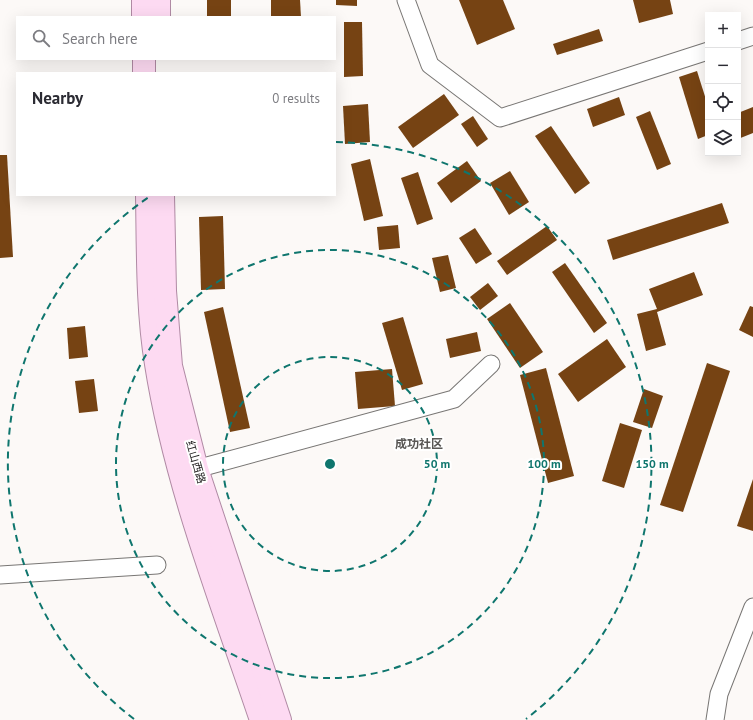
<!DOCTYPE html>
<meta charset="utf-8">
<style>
:root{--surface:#fff;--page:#f7f7f7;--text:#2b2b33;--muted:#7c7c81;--line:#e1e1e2}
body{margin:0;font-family:"PT Sans","Noto Sans SC",sans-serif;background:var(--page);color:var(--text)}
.controls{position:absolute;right:12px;top:12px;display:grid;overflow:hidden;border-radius:0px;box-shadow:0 4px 16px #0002}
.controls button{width:36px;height:36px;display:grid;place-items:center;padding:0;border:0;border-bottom:1px solid var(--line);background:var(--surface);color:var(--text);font:20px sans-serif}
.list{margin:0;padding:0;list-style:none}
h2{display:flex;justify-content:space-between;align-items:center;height:52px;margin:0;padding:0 16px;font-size:17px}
h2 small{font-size:13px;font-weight:400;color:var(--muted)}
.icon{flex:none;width:22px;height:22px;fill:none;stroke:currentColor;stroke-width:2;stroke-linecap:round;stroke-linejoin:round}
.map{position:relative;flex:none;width:753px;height:720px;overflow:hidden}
.search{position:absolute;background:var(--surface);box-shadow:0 4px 16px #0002;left:16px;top:16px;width:320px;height:44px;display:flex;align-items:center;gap:10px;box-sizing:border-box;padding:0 14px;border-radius:0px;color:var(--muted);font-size:15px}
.panel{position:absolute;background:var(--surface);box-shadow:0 4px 16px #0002;left:16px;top:72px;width:320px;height:124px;border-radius:0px}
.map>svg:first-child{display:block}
</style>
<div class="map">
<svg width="753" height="720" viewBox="0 0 753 720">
<rect width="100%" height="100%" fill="#fcf9f7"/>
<g fill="#764313">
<rect x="207" y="0" width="24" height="17"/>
<polygon points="271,0 300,0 301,17 271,17"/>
<polygon points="336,0 357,0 357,6 336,5"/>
<polygon points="459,0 503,0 515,29 477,45"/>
<polygon points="633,0 670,0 673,14 639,23"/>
<polygon points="344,22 362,22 363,76 344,77"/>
<polygon points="599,29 603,41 557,55 553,44"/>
<polygon points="697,71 708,106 708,135 698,139 679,77"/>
<polygon points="444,94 459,115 413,148 398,127"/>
<polygon points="619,97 625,115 593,127 587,109"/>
<polygon points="368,104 370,142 345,144 343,106"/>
<polygon points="753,107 753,133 738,139 738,113"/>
<polygon points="650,111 671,164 657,170 636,117"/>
<polygon points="473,116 488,139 477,147 461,124"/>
<polygon points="551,126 590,183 575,194 535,136"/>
<polygon points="0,155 7,155 13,257 0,258"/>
<polygon points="370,159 383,216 364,221 351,164"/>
<polygon points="467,161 481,181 451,203 437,183"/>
<polygon points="510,171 529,202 509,215 490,183"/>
<polygon points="418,172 433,219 417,225 401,178"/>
<polygon points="722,203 729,223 613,260 607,240"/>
<polygon points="223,216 225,289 201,290 199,217"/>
<polygon points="398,225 400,248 379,250 377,227"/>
<polygon points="547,226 557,240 507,275 497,261"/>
<polygon points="475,228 492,254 476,264 459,238"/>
<polygon points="448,255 456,288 440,292 432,258"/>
<polygon points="565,263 607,323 594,333 552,272"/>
<polygon points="694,272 703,295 657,312 666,345 646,351 637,314 657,309 649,289"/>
<polygon points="488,283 498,296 480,310 470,297"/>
<polygon points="510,303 543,352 520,368 487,319"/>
<polygon points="750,306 753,307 753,337 739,330"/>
<polygon points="223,307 250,428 230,432 204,312"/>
<polygon points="403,317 423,384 402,390 382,323"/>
<polygon points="85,326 88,357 69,359 67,328"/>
<polygon points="477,332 481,351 450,358 446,339"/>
<polygon points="607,339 626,367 578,402 558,374"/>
<polygon points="707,363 730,371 683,512 660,505"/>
<polygon points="546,368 574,476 548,483 520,375"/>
<polygon points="392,369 395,406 358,409 355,372"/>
<polygon points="94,379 98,411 79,413 75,381"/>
<polygon points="644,389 663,396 652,428 633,422"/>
<polygon points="620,423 642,430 624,488 602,481"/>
<polygon points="753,479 753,531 737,526"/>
</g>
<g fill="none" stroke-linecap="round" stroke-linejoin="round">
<g stroke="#787674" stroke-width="19">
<g id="minor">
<polyline points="406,0 430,65 500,118 708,51"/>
<polyline points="738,41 753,36"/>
<polyline points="185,472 454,399 491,364"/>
<polyline points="0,575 157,565"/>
<polyline points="715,720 719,694 753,607"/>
</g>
</g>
<g stroke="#b08aa4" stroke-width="24">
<g id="major">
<polyline points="143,0 143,17"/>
<polyline points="159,0 159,17"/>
<polyline points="144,59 144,73"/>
<path d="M147,195C148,251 147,309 156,364C175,485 222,604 261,720"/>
<polyline points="163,195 165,291 171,366 197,469 280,720"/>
</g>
</g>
<use href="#minor" stroke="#fff" stroke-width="17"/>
<use href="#major" stroke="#fddaf2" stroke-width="22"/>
</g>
<g fill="none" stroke="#0f766e" stroke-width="2" stroke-dasharray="7 5">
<circle cx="330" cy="464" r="107"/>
<circle cx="330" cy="464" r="214"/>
<path d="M134 719A322 322 0 0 1 152 195M336 142A322 322 0 0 1 526 719"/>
</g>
<g text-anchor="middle" stroke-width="4" stroke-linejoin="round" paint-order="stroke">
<g font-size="11" fill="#242323" stroke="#fff">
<text transform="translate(196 462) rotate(74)" y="4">红山西路</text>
</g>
<g font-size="12" font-weight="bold" fill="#595755" stroke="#fff">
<text x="419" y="448">成功社区</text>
</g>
</g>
<circle cx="330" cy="464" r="6" fill="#0f766e" stroke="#fff" stroke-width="2"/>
<g font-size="12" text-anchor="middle" font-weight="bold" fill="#0f766e" stroke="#fff" stroke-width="4" stroke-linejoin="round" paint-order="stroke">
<text x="437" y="468">50 m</text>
<text x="544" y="468">100 m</text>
<text x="652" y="468">150 m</text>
</g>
</svg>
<div class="controls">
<button>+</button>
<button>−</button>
<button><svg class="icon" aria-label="locate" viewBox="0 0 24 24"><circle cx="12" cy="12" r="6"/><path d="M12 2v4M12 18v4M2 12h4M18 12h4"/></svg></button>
<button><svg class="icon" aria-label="layers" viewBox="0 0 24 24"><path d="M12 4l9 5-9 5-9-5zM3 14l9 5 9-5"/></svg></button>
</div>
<div class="search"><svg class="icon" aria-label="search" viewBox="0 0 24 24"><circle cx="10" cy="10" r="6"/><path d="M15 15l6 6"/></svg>Search here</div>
<section class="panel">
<h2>Nearby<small>0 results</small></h2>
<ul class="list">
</ul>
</section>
</div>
